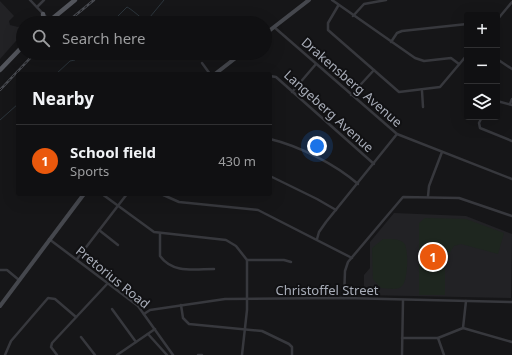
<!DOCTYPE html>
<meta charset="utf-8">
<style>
:root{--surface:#101012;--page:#19191b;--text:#f1f3f6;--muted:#9c9d9f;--line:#303032;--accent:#ea580c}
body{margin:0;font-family:"Noto Sans",sans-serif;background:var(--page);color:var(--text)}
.controls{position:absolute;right:12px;top:12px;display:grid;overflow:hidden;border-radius:4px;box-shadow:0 4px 16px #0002}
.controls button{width:36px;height:36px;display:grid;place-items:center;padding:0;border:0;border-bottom:1px solid var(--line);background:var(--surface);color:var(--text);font:20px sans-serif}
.you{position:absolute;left:317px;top:146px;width:14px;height:14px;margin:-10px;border:3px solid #fff;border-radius:50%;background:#1a73e8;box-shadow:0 0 0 6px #1a73e833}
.badge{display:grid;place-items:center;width:26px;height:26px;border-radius:50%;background:var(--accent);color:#fff;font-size:13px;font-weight:700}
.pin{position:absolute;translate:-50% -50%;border:2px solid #fff;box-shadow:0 1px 4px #0006}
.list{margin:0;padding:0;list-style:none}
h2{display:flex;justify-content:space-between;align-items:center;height:52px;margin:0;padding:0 16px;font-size:17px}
h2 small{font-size:13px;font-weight:400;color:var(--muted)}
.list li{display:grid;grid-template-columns:26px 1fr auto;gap:12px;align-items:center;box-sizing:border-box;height:72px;padding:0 16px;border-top:1px solid var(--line)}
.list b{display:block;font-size:15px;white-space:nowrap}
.list p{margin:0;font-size:13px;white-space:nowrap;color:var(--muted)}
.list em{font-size:13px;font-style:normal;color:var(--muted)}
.icon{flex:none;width:22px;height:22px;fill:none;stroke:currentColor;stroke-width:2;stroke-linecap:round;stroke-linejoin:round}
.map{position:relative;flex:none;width:512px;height:355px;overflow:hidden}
.search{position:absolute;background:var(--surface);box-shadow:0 4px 16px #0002;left:16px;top:16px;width:256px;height:44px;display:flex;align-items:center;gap:10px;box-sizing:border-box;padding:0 14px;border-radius:22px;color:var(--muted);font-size:15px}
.panel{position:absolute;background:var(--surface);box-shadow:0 4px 16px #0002;left:16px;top:72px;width:256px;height:124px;border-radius:4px}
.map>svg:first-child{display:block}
</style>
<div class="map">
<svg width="512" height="355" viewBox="0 0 512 355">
<rect width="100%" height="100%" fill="#161618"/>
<g fill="#222225">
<polygon points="0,1 14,16 9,21 10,25 18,27 23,25 23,33 0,59"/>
<polygon points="394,213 466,216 512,234 511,298 364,295 364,275 370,268 370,242"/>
</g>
<g fill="#1e261f">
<polygon points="425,218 466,219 504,233 498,254 461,244 454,246 445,260 445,295 419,295 419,223"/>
<path d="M383,239C390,239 399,238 404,243C409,249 408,281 402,286C397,291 388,288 381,288L373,279L372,248Z"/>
</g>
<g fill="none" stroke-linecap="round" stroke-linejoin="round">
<g stroke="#2c353c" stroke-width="1">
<path d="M111,23L127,7C130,8 144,20 147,23"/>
<polyline points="150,23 150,17 164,0"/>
<polyline points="56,74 70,61 75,60 78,57 80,53"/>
<polyline points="0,120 18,104"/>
</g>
<g stroke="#37383d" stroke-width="2.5">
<polyline points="30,0 50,21"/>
<polyline points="332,0 415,58 424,61 451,58 459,64"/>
<polyline points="338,6 328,23 328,30 399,92 440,87 467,55"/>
<polyline points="37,7 44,0"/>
<polyline points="353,16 364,4 386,0"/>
<polyline points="497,20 512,2"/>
<polyline points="274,27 397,134 512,179"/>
<polyline points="391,42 397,33 402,31 467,24"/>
<polyline points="497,59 512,69"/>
<polyline points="202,63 210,74"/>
<polyline points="270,76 276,77 374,164"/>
<polyline points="422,91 423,107"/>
<polyline points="292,92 316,64"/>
<polyline points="351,95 374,70"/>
<polyline points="497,101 512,105"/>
<polyline points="510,104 512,99"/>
<polyline points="482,117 479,123 480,128 512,141"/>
<path d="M270,139C299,146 335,164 358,184"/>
<polyline points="270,176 317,199 336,210"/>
<polyline points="102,194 154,232 226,240 236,246 247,260 247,310 242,355"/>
<polyline points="161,194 179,202 258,210 352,258"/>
<polyline points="428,196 429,186 442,152"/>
<polyline points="99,230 118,245"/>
<path d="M160,234V256C173,274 195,269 214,269"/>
<polyline points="49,239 138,306 173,355"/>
<polyline points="317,239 319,232 326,222 397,134"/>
<polyline points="77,259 127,194"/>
<polyline points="247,260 284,260 291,262"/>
<polyline points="0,270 7,270 19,280"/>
<polyline points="344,298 345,271 348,262 403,197 459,198 512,216"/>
<polyline points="181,305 183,318 189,324 262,331 289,344 292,347 292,355"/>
<polyline points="112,309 136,342"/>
<polyline points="144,314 150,310 225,299 344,298 512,302"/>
<polyline points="463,328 512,342"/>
<polyline points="148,334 167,355"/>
<polyline points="81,337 95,355"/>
<polyline points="402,338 438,338 463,328 466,301"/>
<polyline points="438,338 444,355"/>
<polyline points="5,355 11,341 48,298 55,299 76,317"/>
<polyline points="57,355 51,347 52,343 108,283"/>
<polyline points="117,355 155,329"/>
<polyline points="198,355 202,355"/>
<polyline points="402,355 403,300"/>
</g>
<g stroke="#45474d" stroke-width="4">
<polyline points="265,34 309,0"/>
<polyline points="215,74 242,53"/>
<polyline points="0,306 84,194"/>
</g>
<g stroke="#53555c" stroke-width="4.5">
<polyline points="43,14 44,23"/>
<polyline points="47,23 75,0"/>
<polyline points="0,70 23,46"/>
</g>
<g stroke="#4a4c52" stroke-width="2.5">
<g id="rail">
<polyline points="66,23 94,0"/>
<polyline points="0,90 35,53"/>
</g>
</g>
<use href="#rail" stroke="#111113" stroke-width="1" stroke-dasharray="3" stroke-linecap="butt"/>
</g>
<g text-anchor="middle" stroke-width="4" stroke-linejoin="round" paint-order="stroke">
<g font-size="13" fill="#a8adb8" stroke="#111113">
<text transform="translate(352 82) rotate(41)" y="5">Drakensberg Avenue</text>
<text transform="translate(329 111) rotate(42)" y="5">Langeberg Avenue</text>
<text transform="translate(113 277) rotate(39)" y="5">Pretorius Road</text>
<text x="327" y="295">Christoffel Street</text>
</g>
</g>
</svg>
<div class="controls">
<button>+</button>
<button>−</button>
<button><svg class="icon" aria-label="layers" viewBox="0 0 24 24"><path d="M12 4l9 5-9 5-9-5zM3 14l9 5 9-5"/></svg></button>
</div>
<div class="you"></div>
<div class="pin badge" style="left:433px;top:257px">1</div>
<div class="search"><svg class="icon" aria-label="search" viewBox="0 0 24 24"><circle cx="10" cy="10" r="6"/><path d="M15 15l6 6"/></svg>Search here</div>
<section class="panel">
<h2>Nearby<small></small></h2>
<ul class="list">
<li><span class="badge">1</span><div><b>School field</b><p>Sports</p></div><em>430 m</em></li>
</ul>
</section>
</div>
